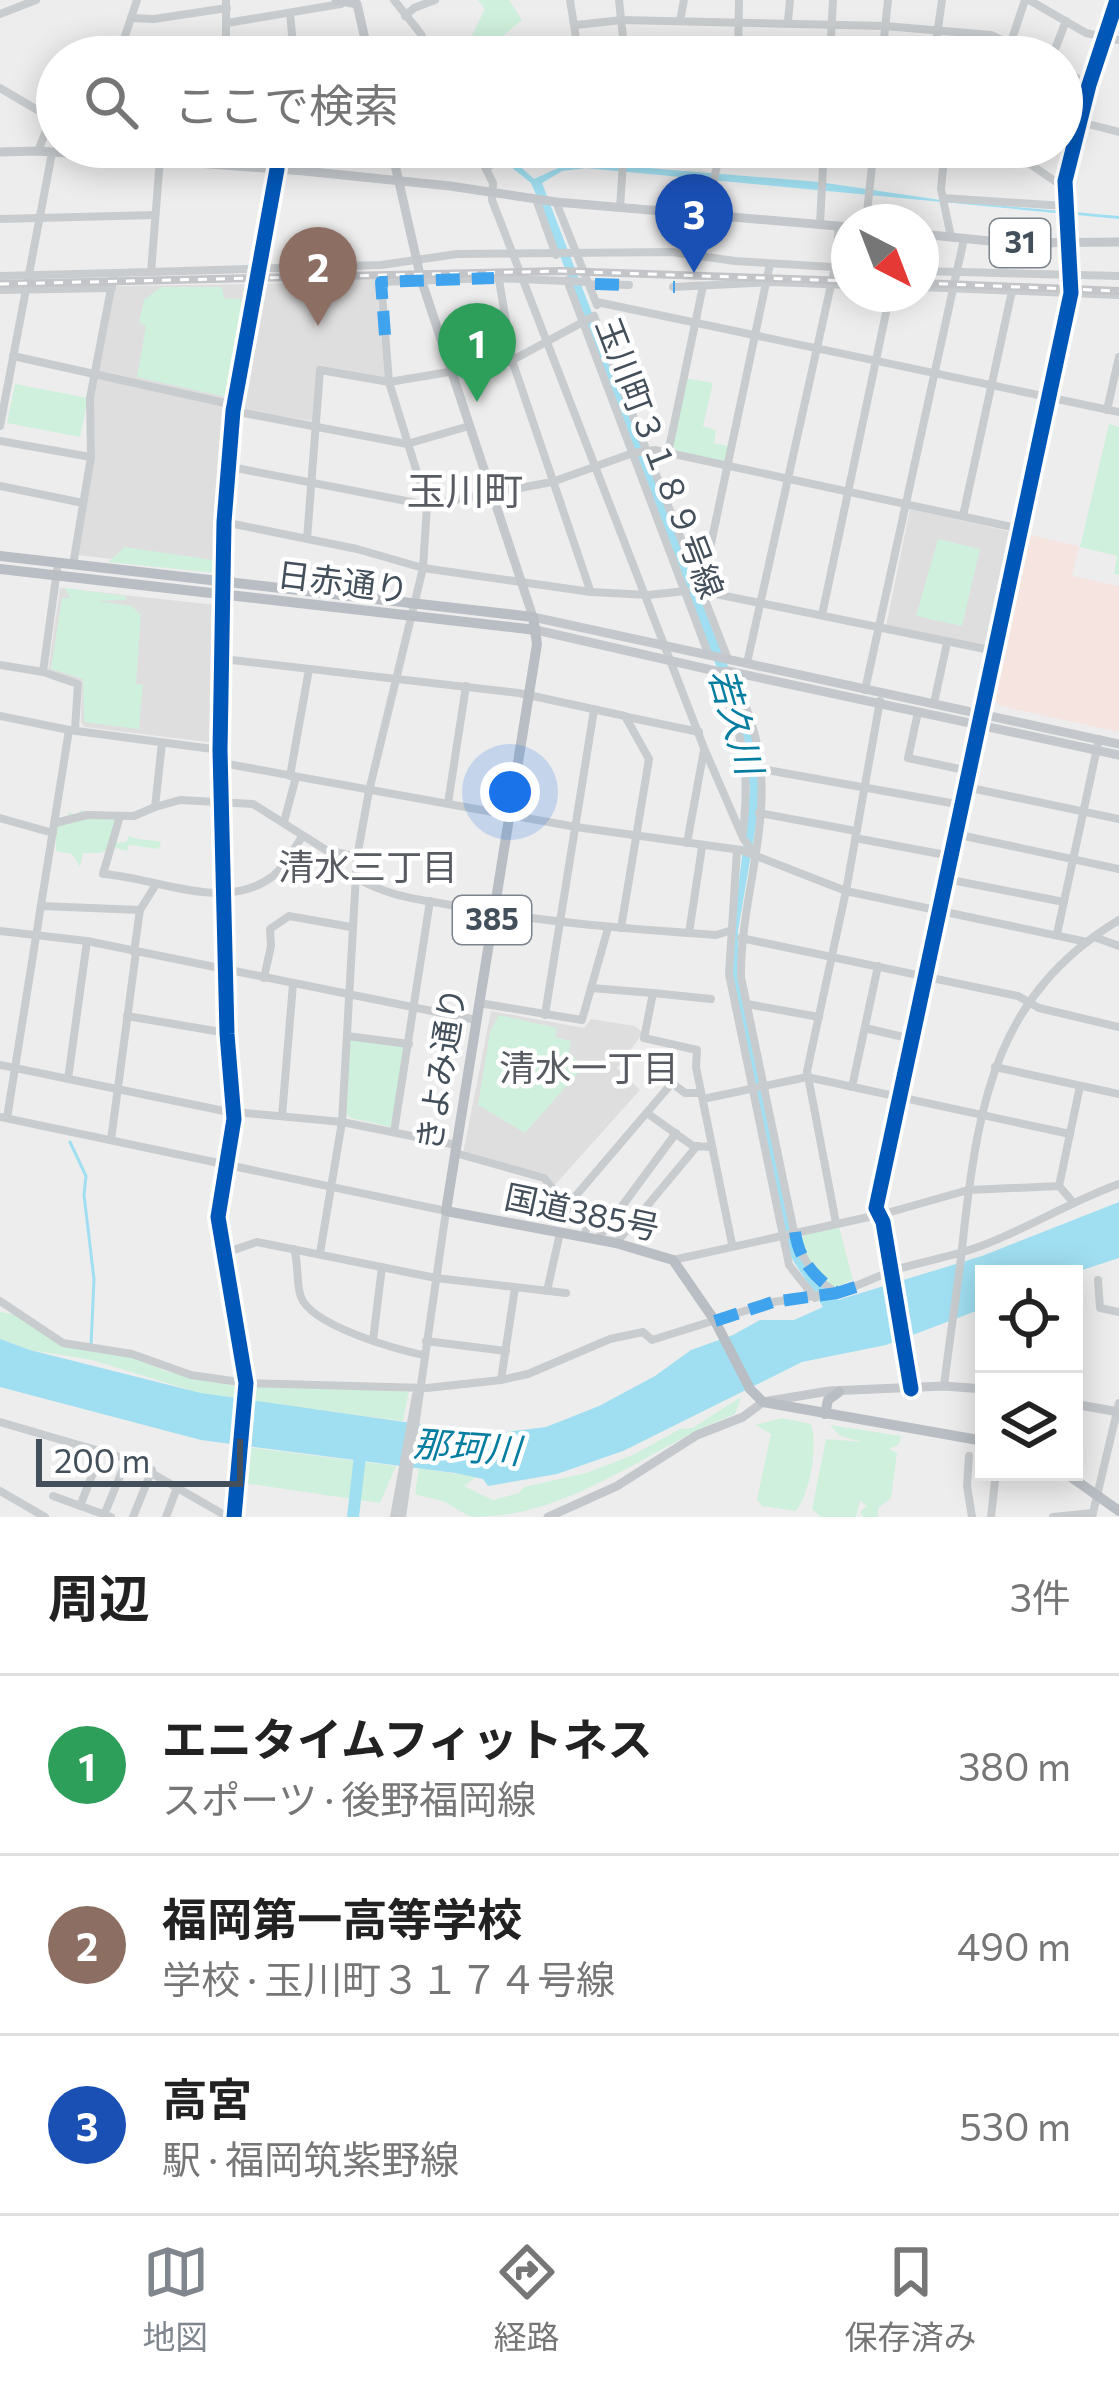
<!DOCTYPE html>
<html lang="ja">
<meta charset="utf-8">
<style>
:root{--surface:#fff;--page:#f6f6f6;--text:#222;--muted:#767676;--line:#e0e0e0;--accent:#7f868e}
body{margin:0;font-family:Commissioner,"Noto Sans JP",sans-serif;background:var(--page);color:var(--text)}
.controls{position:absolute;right:36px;bottom:36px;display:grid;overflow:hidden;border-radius:0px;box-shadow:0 6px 30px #0003}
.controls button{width:108px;height:108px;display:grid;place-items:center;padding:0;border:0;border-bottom:3px solid var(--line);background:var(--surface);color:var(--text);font:60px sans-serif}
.compass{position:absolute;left:831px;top:204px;width:108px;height:108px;border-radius:50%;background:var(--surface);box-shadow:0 6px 30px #0003;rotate:138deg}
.scale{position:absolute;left:36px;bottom:30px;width:207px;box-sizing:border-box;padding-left:12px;border:6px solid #434f5b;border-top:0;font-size:33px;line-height:42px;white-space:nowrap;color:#434f5b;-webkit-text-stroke:9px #fff;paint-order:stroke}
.you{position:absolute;left:510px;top:792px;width:42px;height:42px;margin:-30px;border:9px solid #fff;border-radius:50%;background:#1a73e8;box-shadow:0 0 0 18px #1a73e833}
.badge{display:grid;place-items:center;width:78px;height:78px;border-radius:50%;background:var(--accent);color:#fff;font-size:39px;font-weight:700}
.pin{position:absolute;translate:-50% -99px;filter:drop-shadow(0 3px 6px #0008)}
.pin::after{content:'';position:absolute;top:63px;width:42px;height:36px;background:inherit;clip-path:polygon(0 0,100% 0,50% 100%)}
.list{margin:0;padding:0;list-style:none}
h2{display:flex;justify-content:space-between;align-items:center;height:156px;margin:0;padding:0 48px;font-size:51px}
h2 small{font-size:39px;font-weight:400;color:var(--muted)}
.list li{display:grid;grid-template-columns:78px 1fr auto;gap:36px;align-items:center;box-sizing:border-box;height:180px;padding:0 48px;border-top:3px solid var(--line)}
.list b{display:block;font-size:45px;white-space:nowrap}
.list p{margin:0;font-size:39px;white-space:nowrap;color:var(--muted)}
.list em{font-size:39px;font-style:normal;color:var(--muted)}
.icon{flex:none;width:66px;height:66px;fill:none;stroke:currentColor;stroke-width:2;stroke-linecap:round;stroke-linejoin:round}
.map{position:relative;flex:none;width:1119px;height:1517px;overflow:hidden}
.search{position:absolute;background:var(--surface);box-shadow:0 6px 30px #0003;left:36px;right:36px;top:36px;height:132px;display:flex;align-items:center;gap:30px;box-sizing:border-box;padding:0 42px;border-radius:66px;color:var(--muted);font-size:45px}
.sheet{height:696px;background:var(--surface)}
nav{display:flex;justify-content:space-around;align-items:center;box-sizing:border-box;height:168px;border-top:3px solid var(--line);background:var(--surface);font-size:33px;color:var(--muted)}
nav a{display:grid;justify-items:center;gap:6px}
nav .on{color:var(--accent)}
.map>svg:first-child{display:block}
</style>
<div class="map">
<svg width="1119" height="1517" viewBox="0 0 1119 1517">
<rect width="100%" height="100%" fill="#eeeded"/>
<g fill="#dfdedf">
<polygon points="376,279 385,380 320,368 313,421 239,410 263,284"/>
<polygon points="253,284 230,402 221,572 78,555 95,447 93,403 114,286"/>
<polygon points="910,509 1012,532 988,646 886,626"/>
<polygon points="60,588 216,605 215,743 85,727 81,722 82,681 48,671"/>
<polygon points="491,1011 584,1028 591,1019 635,1026 643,1033 617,1068 640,1090 553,1187 544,1174 463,1154"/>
</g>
<polygon fill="#f6e4e1" points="1029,535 1079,546 1072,576 1119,586 1119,732 1000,706 994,699"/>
<g fill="#cff0dc">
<polygon points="478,0 509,0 522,20 503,36 504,42 517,40 539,57 473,57 464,51 485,9"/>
<polygon points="161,287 222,287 224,298 239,299 247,307 231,398 137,377 146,326 139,322 144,300"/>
<polygon points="685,378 713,383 703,426 716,430 714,443 728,446 725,462 679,453 672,445"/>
<polygon points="15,384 88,398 80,437 7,423"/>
<polygon points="1109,424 1119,427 1119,575 1114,574 1117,556 1080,547"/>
<polygon points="938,539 980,549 962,626 916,616"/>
<polygon points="125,547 219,561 221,564 216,573 108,562"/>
<polygon points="65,588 126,596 126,600 96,601 132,606 141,615 136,684 143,685 139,729 84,722 83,679 51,669 62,598 70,598"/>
<path d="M81,810L103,819L119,818L117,843L126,842L129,836C139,841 150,839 161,842L159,849L129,845L127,851L112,847L101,853H83L80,867L72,854L56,851L55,828L66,820L69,812L76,815Z"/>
<polygon points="499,1015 557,1028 555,1037 571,1041 569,1053 584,1066 525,1133 478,1105 490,1032"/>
<polygon points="350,1039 405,1046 391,1127 351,1118 346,1113"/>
<polygon points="839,1227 853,1280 833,1288 818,1277 799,1241 805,1235"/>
<polygon points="0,1312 14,1314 60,1345 134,1358 168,1372 240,1387 239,1399 200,1393 92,1360 30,1350 0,1339"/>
<polygon points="253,1386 409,1390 403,1421 252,1401"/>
<path d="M741,1397L735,1414C651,1446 572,1517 474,1517C463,1515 453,1505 442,1501C433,1498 424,1497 415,1494L419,1468L476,1477L464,1486L493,1500L519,1493L524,1487L586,1473L633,1455L680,1429L692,1428Z"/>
<path d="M782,1418L811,1424C818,1445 811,1491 796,1511L762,1506L757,1499L771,1434L755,1425Z"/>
<polygon points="830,1425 901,1436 899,1444 889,1449 897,1453 891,1498 878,1508 878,1517 863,1517 860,1512 867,1506 860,1500 856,1517 821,1517 812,1509 826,1439 863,1442 840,1436"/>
<polygon points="246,1447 396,1466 380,1503 243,1483"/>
</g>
<path fill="#a0dff1" d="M486,147H499L534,179L567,164L587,163L819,182L947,201L1119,216V219L586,168L562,171L542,183L749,721L759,769L758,813L738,931V979L795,1246C806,1271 816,1284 838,1300L982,1256L1119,1202V1258L1070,1274H984V1308L886,1345L802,1362L623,1451L557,1474L488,1486L483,1479L455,1473L201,1440L0,1387V1339L30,1350L201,1393L489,1434L546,1427L599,1406L655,1376L691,1350L733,1335L760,1320H794L823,1307L787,1251L733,980V931L750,790L744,739L543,211L531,183Z"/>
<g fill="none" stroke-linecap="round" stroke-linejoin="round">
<polyline stroke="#a0dff1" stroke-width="3" points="70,1142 86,1176 84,1195 94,1279 91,1346"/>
<polyline stroke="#a0dff1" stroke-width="12" points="353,1517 361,1447"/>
<g stroke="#c9ccce" stroke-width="8">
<polyline points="394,0 421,34 431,57"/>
<polyline points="570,0 579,57"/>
<polyline points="619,0 625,57"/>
<polyline points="1029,0 1086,33 1119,40"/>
<polyline points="290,13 294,57"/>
<polyline points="0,14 36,0"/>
<polyline points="405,16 414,8 435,0"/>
<polyline points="131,18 154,19 227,8"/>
<polyline points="680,21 684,0"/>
<polyline points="788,21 790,0"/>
<polyline points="227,23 341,4"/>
<polyline points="576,25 622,20 885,26 991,35 1040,57"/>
<polyline points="77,57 79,53 88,57"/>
<polyline points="118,57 137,0"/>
<polyline points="226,57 226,0"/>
<polyline points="738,57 739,0"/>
<polyline points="830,57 833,0"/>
<polyline points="882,57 888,0"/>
<polyline points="934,57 942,0"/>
<polyline points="1006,57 1025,0"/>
<polyline points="1052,57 1066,21"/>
<polyline points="1062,70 1089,85"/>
<polyline points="0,88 51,118"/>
<polyline points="1080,122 1119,132"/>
<polyline points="236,147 238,165"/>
<polyline points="302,147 304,171"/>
<polyline points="475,147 493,183 492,200 704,748 743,838 753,852"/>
<polyline points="672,147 823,160"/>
<polyline points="945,147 941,189 951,237"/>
<polyline points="1005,147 1065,188"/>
<polyline points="38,151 57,103"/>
<polyline points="486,169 509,147"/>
<polyline points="943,198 1065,206"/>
<polyline points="536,199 556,255"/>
<polyline points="556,202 597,305"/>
<polyline points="620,208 624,147"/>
<polyline points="706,215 721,148"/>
<polyline points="0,219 154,215"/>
<polyline points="866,222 874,147"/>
<polyline points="820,224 824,147"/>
<polyline points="770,264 701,591 995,651"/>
<polyline points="921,271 1119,276"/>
<polyline points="151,272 381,265 457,254 672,252 735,261 849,268"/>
<polyline points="0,276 151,272 160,159"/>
<polyline points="499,280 513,363 590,590"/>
<polyline points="567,280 708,653"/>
<polyline points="595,284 629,285"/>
<polyline points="673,287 772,282 849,285"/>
<polyline points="921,287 1119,295"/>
<polyline points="0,290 112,288"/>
<polyline points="597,302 1119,412"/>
<polyline points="594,316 728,659"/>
<polyline points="13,356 234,405"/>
<polyline points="1107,410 1119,357"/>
<polyline points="233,411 407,444 469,426"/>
<polyline points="0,426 52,153"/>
<polyline points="0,441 91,457"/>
<polyline points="668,453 703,286"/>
<polyline points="231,467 427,505 552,482 633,453 655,450 1021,529"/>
<polyline points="0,486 83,503"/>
<polyline points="963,516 1012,291"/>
<polyline points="224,522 357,549 423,568 591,592 648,595 686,591"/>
<polyline points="307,539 320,370 389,382 509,362 594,316"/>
<polyline points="58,563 43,672 78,684 75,729"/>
<polyline points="73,565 91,457 90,398 114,273"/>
<polyline points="822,615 890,294"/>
<polyline points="223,659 519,693 625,716 649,759 621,928"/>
<polyline points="747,663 835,267 839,226"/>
<polyline points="0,665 43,672"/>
<path d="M717,671C742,737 751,761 743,832"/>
<path d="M733,672C745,704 759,737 761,772C766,840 740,909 741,977L797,1246L817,1279L837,1293C858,1286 877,1276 898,1269C925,1261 954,1256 981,1246C1029,1228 1071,1201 1119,1184"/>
<polyline points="865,690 964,239"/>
<polyline points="934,703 947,643"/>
<polyline points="918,712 908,758 969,771"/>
<polyline points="0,716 69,730 220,750"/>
<polyline points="627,717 699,732"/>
<polyline points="222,763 576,827 741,850 846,891 1087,942"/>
<polyline points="761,769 962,805"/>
<polyline points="290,776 309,669"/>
<polyline points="966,787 1119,819"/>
<polyline points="448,803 466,686"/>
<polyline points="155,807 180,800 253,804 326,850 357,857"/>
<polyline points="759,813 856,831"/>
<path d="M120,816L103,874C156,877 224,914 273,876C285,866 293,850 302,837"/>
<polyline points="0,818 53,833"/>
<polyline points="284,822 296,777"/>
<polyline points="55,823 87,815 134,816 155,807 162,743"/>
<polyline points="955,834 1119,869"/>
<polyline points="855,838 951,856"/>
<polyline points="687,843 704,750"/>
<polyline points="737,850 729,974 789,1265 815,1298"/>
<path d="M356,878C395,899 420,899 463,907C547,923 631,929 716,935L729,931"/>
<polyline points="946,879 1064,902"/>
<polyline points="41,906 140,910"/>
<polyline points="0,931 87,941 476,1020"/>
<polyline points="689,933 702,847"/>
<polyline points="1057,934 1099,739"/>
<polyline points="1094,937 1119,946"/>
<polyline points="741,938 1018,996 1039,1008 1119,1027"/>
<polyline points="134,952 140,910 155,886"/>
<polyline points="264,978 271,946 270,929 289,916 351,927"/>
<polyline points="591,988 653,993 644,1038 697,1050 696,1067 732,1244"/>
<polyline points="653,993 711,999"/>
<polyline points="479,1003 582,1020 608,928"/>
<polyline points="747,1004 819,1017"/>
<polyline points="545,1015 594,710"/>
<polyline points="127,1016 227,1033"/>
<polyline points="865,1028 912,1039"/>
<polyline points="347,1036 409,1044"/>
<polyline points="0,1065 234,1113"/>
<polyline points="995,1067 1119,1094"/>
<polyline points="68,1079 87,941"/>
<polyline points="852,1087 878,966"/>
<polyline points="703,1099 807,1077 1070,1134"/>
<polyline points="234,1112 342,1122 456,1145"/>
<polyline points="647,1113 693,1146 712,1147"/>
<polyline points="282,1116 293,984"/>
<polyline points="0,1117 446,1211 402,1517"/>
<polyline points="7,1118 69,730"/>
<polyline points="394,1132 430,901"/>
<polyline points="111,1140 136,952"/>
<polyline points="455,1153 544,1178 567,1206"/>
<polyline points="1059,1186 1080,1086"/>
<polyline points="836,1223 807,1071 846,891 880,701"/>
<polyline points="584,1238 587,1225 567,1206 672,1083 685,1093 701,1093"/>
<polyline points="597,1240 676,1133"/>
<polyline points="617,1242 697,1146"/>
<path d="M294,1249C299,1264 296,1285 301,1297C311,1325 396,1350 424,1355"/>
<polyline points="320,1253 342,1122 357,857 369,791 423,568 427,505 389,382 381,282 494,278 588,282"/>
<polyline points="222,1254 257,1242 436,1278 566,1293"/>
<polyline points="673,1260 887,1213 968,1190 1059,1186 1072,1201"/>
<polyline points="1098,1280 1100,1308 1119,1312"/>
<polyline points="547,1291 560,1233"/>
<polyline points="0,1301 63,1343 132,1354 191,1375 246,1383 427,1388 501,1380 528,1374 610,1339 643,1332 652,1340 773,1302 835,1293"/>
<polyline points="373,1340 382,1267"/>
<polyline points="426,1341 506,1351"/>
<polyline points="501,1380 515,1288"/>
<path d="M944,1386C950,1334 959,1282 964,1230C979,1100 997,994 1119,920"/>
<polyline points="911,1388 883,1222 876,1208 1071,293 1065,181 1089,85 1117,0"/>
<polyline points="0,1422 127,1459 228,1517"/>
<polyline points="969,1456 967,1486 972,1517"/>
<polyline points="0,1491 45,1517"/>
<polyline points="53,1496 111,1517"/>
<polyline points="80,1506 102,1450"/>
<polyline points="104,1515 127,1459"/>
<polyline points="133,1517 152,1470"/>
<polyline points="166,1517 178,1485"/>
<polyline points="234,1517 246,1383 218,1217 234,1119 227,1034 220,750 224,522 233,411 277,169"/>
<polyline points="394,1517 416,1395"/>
<polyline points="991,1517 996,1472"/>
<polyline points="1053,1517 1093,1513"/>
<polyline points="1092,1517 1119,1403"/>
</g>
<g stroke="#c4c8cc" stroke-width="9">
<polyline points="336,0 357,4 369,57"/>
<polyline points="391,147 421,279 533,617 1119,744"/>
<polyline points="0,152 38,151 304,171 450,186 556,202 849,227"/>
<polyline points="921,234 1009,243 1119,242"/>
<polyline points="536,630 720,672 728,671 1119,755"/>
<polyline points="1074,1404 1119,1412"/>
<polyline points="548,1517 617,1486 697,1435 743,1417 763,1402 829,1391 944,1386 984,1389"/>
</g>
<g stroke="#b9bec4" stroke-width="10">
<polyline points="0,556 533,617 537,644 446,1211 616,1243 673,1260 715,1321 750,1389 763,1402 984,1441"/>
<polyline points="0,569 536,630"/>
<polyline points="825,1414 828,1400 839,1392"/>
<polyline points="1064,1472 1119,1511"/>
</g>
<g stroke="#c3c5c8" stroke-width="8">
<g id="rail">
<polyline points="921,283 1119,291"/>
<polyline points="0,284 561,271 849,281"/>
</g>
</g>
<use href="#rail" stroke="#fff" stroke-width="3" stroke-dasharray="9" stroke-linecap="butt"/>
<g stroke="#3fa4ed" stroke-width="12" stroke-dasharray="24 12" stroke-linecap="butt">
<polyline points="595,284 629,285"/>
<polyline points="673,287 675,287"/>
<polyline points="385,335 381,282 494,278"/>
<path d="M795,1232C799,1260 814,1277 837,1293L865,1284"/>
<polyline points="715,1321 773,1302 837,1293"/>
</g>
<g stroke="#fff" stroke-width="22">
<g id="cycleway">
<polyline points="911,1389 883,1222 876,1208 1071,293 1065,181 1089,85 1117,0"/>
<polyline points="234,1517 246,1383 218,1217 234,1119 227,1034 220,750 224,522 233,411 277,169"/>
</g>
</g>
<use href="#cycleway" stroke="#0057b8" stroke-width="15"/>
</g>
<g text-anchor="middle" stroke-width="9" stroke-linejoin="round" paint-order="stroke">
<g fill="#fff" stroke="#7b848c" stroke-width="3">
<rect x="990" y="219" width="60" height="48" rx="9"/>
<rect x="453" y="896" width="78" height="48" rx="9"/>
</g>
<g font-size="30" font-weight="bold" fill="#434f5b">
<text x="1020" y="253">31</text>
<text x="492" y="930">385</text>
</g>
<g font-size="33" fill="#434f5b" stroke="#fff">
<text transform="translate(660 458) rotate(69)" y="12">玉川町３１８９号線</text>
<text transform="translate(343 582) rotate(7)" y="12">日赤通り</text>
<text transform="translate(441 1069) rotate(-81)" y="12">きよみ通り</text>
<text transform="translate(582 1212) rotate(12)" y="12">国道385号</text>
</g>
<g font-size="36" font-style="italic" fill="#037da0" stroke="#fff">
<text transform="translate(736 721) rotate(74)" y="13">若久川</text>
<text transform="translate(467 1447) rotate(4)" y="13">那珂川</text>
</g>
<g font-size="36" fill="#585c62" stroke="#fff">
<text x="368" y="880">清水三丁目</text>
<text x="589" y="1081">清水一丁目</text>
</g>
<g font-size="39" fill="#585c62" stroke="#fff">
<text x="465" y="505">玉川町</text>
</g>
</g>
</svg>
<div class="controls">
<button><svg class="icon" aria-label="locate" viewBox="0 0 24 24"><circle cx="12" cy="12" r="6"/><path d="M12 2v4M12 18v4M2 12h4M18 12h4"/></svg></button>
<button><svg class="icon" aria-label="layers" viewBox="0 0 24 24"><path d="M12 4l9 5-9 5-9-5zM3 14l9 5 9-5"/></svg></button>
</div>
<svg class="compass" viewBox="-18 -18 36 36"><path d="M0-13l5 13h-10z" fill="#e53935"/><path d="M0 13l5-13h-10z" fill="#767676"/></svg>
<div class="scale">200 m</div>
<div class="you"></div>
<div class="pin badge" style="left:477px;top:402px;background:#2e9e5b">1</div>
<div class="pin badge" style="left:318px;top:326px;background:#8d6e63">2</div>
<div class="pin badge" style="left:694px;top:273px;background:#1a4fb4">3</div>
<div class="search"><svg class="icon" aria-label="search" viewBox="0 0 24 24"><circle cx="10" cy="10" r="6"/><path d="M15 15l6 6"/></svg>ここで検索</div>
</div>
<section class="sheet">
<h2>周辺<small>3件</small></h2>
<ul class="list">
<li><span class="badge" style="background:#2e9e5b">1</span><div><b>エニタイムフィットネス</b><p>スポーツ · 後野福岡線</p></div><em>380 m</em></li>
<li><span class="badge" style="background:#8d6e63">2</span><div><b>福岡第一高等学校</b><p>学校 · 玉川町３１７４号線</p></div><em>490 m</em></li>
<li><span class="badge" style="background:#1a4fb4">3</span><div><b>高宮</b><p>駅 · 福岡筑紫野線</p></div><em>530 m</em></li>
</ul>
</section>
<nav>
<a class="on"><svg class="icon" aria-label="map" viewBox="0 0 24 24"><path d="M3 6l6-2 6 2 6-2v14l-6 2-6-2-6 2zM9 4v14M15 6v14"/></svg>地図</a>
<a><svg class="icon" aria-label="directions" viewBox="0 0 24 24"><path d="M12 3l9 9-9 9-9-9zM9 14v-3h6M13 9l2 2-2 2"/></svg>経路</a>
<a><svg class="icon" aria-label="saved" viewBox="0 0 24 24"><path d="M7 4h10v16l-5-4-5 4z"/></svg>保存済み</a>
</nav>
